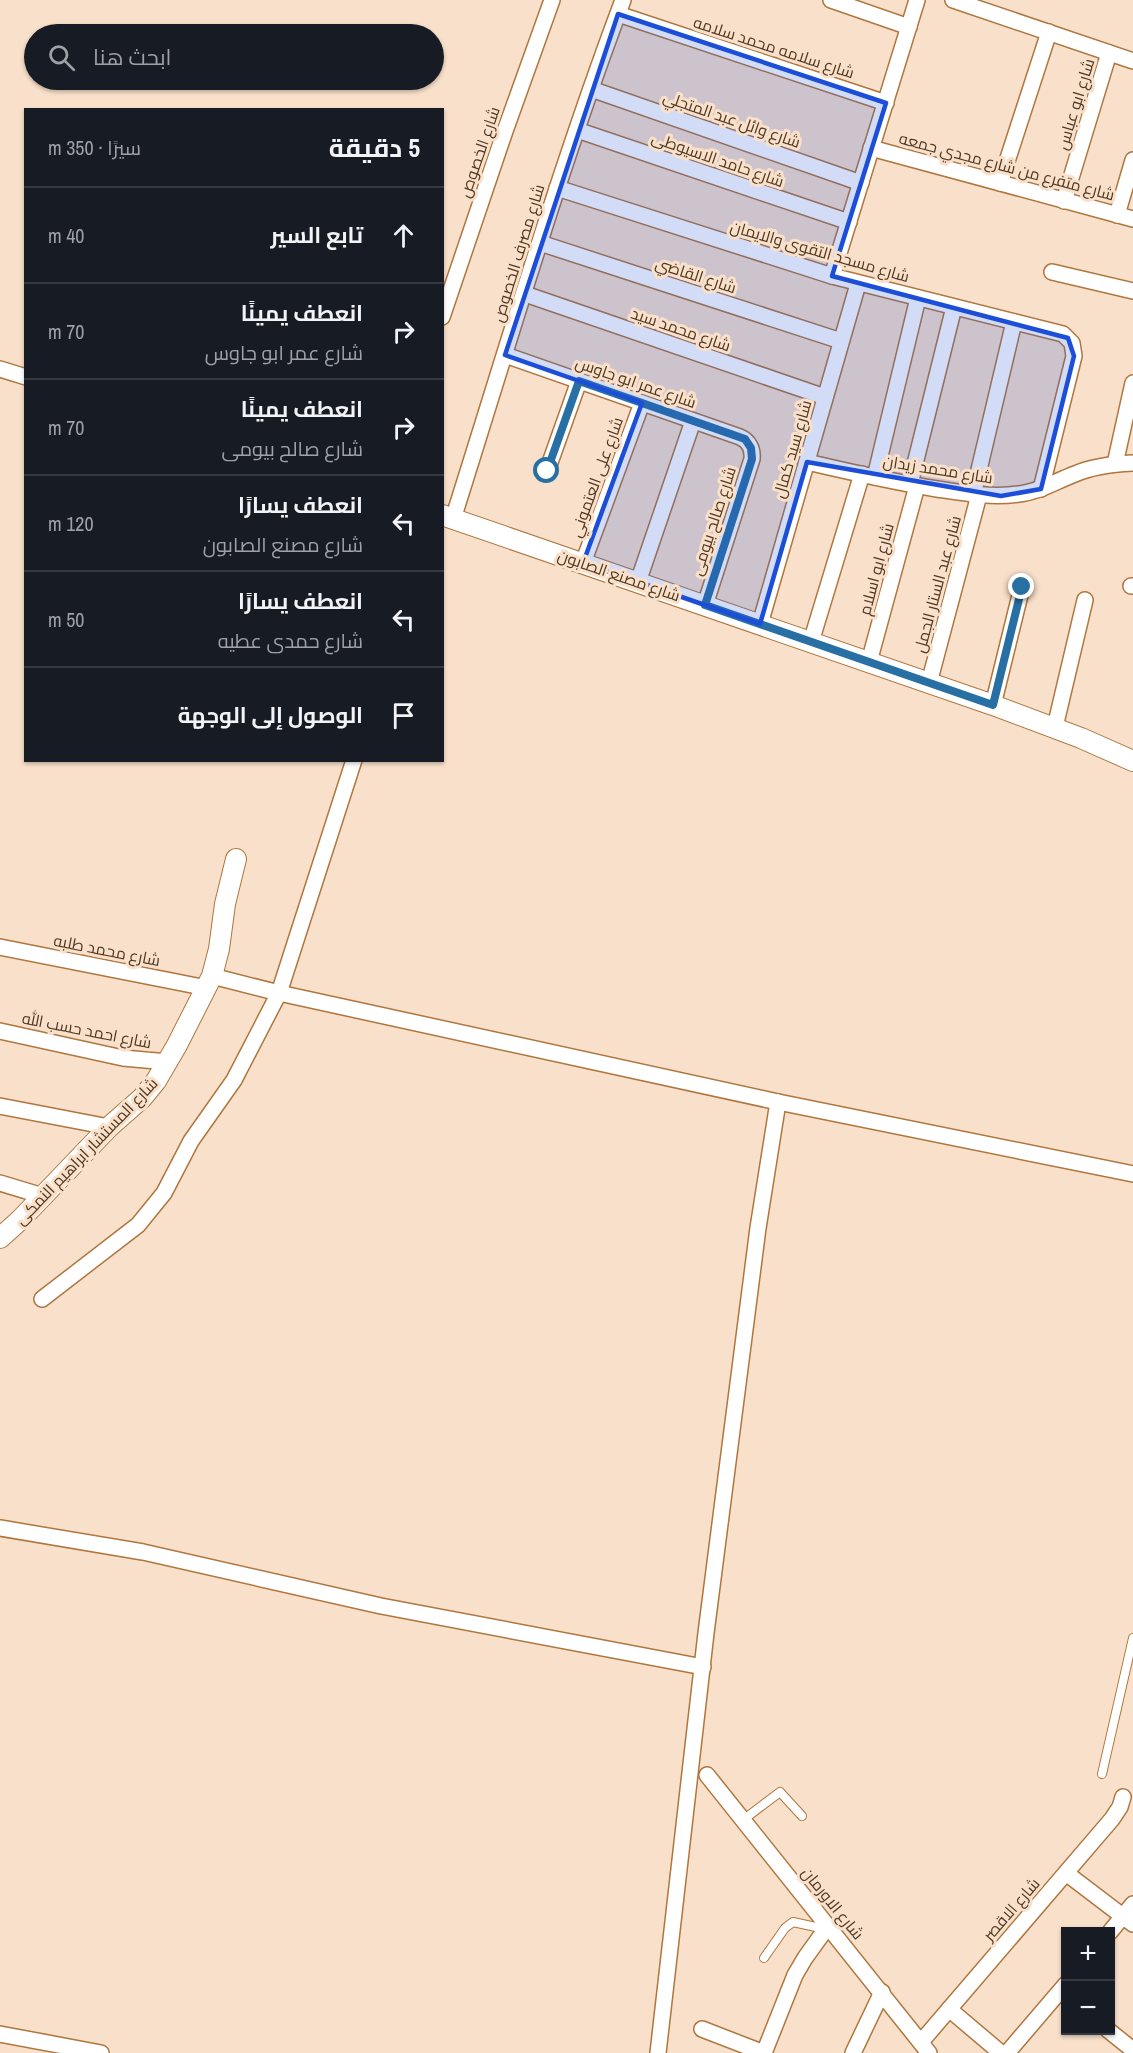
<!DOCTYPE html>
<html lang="ar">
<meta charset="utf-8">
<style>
:root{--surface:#171b24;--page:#20242c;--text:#f1f3f6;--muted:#9ea1a6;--line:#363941}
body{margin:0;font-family:"Archivo Narrow",Cairo,sans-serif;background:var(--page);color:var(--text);direction:rtl}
.controls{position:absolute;right:18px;bottom:18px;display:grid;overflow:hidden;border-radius:0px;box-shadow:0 2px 4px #0004}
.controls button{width:54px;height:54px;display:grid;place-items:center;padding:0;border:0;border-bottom:2px solid var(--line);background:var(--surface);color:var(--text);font:30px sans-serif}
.stop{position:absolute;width:18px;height:18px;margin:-14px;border:4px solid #2870a4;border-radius:50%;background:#fff}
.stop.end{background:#2870a4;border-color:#fff;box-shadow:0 2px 6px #0008}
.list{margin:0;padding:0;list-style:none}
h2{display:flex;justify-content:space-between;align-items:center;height:78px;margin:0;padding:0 24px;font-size:26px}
h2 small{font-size:20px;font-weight:400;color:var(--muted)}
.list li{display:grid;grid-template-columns:39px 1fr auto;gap:18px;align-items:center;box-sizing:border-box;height:96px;padding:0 24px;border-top:2px solid var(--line)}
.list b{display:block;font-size:22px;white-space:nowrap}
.list p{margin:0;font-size:20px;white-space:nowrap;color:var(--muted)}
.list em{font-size:20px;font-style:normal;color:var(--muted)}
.icon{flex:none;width:33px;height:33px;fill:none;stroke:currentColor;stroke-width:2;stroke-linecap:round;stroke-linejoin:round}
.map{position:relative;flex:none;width:1133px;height:2053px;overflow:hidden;direction:ltr}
.search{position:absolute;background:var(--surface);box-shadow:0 2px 4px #0004;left:24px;top:24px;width:420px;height:66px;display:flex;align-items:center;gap:15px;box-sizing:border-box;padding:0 21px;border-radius:33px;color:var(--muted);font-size:22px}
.panel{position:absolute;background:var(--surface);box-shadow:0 2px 4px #0004;left:24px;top:108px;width:420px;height:654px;border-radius:0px;direction:rtl}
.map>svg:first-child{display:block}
</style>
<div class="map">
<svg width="1133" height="2053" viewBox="0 0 1133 2053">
<rect width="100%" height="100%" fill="#f9e0ca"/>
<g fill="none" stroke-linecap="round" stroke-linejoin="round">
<g stroke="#af763e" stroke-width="10">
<g id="service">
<polyline points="1102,1774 1133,1638"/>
<polyline points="743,1820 780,1792 802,1816"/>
<polyline points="764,1958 785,1928 793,1922 825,1929"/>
</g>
</g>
<g stroke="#af763e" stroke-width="18">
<g id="minor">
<polyline points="831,0 909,27"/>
<polyline points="953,0 1133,61"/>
<polyline points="618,14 886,103"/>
<polyline points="591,89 861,183"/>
<polyline points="577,130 849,222"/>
<polyline points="871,148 1133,219"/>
<polyline points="1000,183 1049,32"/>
<polyline points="557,188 832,276 1063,334 1072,343 1074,356 1041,489"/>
<polyline points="1064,201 1109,53"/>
<polyline points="1117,215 1133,160"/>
<polyline points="540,243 841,341"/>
<polyline points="1052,272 1133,291"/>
<polyline points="832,276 917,0"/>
<polyline points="525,294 825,397"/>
<polyline points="442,317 505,131 552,0"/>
<path d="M505,355L740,437C749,441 753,449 752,459L705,605"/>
<polyline points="0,369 26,377"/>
<path d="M807,462C850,472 893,482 937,489C964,493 991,498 1019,494C1039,492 1056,481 1075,474C1093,466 1113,464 1133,463"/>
<polyline points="1115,464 1133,383"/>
<polyline points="547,471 579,381"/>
<polyline points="875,477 918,298"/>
<polyline points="910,484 954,307"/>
<polyline points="973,495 1014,322"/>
<path d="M453,519C508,345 559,170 623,0"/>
<polyline points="583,563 642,403"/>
<polyline points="638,582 693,421"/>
<polyline points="1131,586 1133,586"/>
<polyline points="760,624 858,284"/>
<polyline points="811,642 862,474"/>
<polyline points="869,662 917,486"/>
<polyline points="929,683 979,495"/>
<polyline points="993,705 1022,587"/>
<polyline points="1055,727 1085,600"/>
<polyline points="0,947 207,988"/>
<polyline points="212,976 279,993 778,1102 1133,1174"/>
<polyline points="0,1031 123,1058 168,1062"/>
<polyline points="0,1106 109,1127"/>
<polyline points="0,1183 43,1196"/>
<polyline points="42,1299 138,1225 164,1193 191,1141 234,1080 279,993 354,760"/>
<polyline points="0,1528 143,1552 381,1606 703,1667"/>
<polyline points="707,1775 929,2053"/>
<polyline points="1066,1873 1133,1924"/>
<polyline points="1110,1932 1133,1904"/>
<polyline points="949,2009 1001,2053"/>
<polyline points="702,2029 764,2053"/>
<polyline points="1108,2030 1133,2050"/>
<polyline points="0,2034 101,2053"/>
<polyline points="921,2042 1112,1819 1120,1807 1123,1797"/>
<polyline points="658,2053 706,1633 758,1228 778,1102"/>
<polyline points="764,2053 795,1975 805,1958 828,1926"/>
<polyline points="853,2053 882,1992"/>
<polyline points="1007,2053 1066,1984"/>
</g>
</g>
<g stroke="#af763e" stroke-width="22">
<g id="tertiary">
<polyline points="442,515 993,705 1081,738 1133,761"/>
<polyline points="0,1238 20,1220 109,1127 142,1098 156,1081 177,1045 212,976 219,949 225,904 236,859"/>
</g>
</g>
<use href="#service" stroke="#fff" stroke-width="8"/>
<use href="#minor" stroke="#fff" stroke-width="15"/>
<use href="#tertiary" stroke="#fff" stroke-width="20"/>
</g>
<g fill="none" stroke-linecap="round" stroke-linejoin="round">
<polyline stroke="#2870a4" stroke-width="8" points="547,471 579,381 745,439 751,448 752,459 705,605 993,705 1022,587"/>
</g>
<path fill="#1d4ed8" fill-opacity="0.2" stroke="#1d4ed8" stroke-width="4.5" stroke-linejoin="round" d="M618,14L886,103L832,276L1068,338L1074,356L1041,489L1001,496L807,462L760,624L583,563L642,403L505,355Z"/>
<g text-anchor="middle" stroke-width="6" stroke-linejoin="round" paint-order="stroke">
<g font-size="16" fill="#4f371f" stroke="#f9e0ca">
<text transform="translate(774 47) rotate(18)" y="6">شارع سلامه محمد سلامه</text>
<text transform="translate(1075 104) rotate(-73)" y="6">شارع ابو عباس</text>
<text transform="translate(732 119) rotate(19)" y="6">شارع وائل عبد المتجلي</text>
<text transform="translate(479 152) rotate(-71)" y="6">شارع الخصوص</text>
<text transform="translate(718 159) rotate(19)" y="6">شارع حامد الاسيوطى</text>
<text transform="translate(1007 166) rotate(15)" y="6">شارع متفرع من شارع مجدي جمعه</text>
<text transform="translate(820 251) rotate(16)" y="6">شارع مسجد التقوى والايمان</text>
<text transform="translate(518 253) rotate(-73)" y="6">شارع مصرف الخصوص</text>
<text transform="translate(696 275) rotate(18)" y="6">شارع القاضي</text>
<text transform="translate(681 329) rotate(19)" y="6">شارع محمد سيد</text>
<text transform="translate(636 382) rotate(19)" y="6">شارع عمر ابو جاوس</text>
<text transform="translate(792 449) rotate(-74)" y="6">شارع سيد كمال</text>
<text transform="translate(938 469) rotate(9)" y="6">شارع محمد زيدان</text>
<text transform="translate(596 477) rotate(-70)" y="6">شارع على العتموني</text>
<text transform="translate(713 521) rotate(-72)" y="6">شارع صالح بيومى</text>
<text transform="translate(876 569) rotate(-75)" y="6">شارع ابو اسلام</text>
<text transform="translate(619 575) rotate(19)" y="6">شارع مصنع الصابون</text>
<text transform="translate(937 584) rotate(-75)" y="6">شارع عبد الستار الجمل</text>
<text transform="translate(107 950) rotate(11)" y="6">شارع محمد طلبه</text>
<text transform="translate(87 1030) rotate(11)" y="6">شارع احمد حسب الله</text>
<text transform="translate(86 1151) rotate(-46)" y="6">شارع المستشار ابراهيم النمكى</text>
<text transform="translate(833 1903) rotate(51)" y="6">شارع الاورمان</text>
<text transform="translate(1011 1909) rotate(-49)" y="6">شارع الاقصر</text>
</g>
</g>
</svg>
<div class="controls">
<button>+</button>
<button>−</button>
</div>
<div class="stop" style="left:547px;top:471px"></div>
<div class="stop end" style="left:1022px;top:587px"></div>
<div class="search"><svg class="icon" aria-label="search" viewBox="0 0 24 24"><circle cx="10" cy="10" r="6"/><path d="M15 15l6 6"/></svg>ابحث هنا</div>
<section class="panel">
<h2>5 دقيقة<small>سيرًا · 350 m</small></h2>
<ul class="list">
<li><svg class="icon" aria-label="ahead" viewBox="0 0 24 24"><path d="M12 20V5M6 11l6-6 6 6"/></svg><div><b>تابع السير</b></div><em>40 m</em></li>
<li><svg class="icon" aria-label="right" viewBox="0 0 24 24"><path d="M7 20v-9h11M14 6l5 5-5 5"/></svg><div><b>انعطف يمينًا</b><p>شارع عمر ابو جاوس</p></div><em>70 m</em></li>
<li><svg class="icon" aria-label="right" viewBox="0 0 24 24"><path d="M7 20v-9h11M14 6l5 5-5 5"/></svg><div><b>انعطف يمينًا</b><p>شارع صالح بيومى</p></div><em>70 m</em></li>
<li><svg class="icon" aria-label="left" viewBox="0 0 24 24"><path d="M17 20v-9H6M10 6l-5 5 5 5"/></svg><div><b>انعطف يسارًا</b><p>شارع مصنع الصابون</p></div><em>120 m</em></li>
<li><svg class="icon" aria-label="left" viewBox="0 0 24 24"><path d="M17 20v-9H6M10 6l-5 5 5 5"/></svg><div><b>انعطف يسارًا</b><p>شارع حمدى عطيه</p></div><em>50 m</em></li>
<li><svg class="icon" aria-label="arrive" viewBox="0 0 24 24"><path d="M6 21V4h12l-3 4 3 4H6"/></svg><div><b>الوصول إلى الوجهة</b></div></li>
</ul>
</section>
</div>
